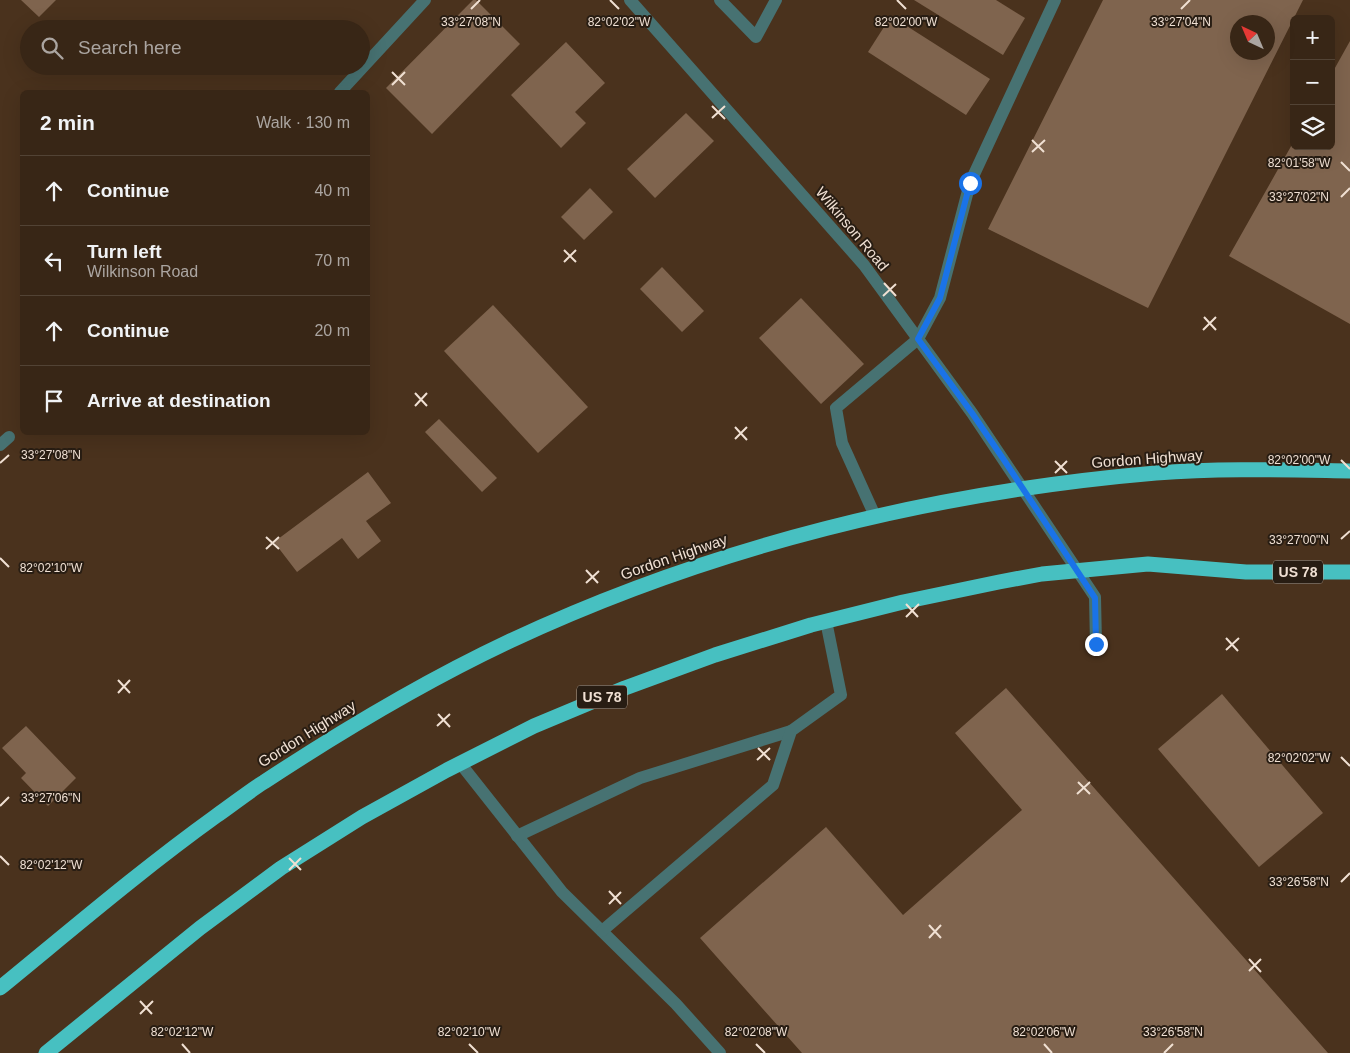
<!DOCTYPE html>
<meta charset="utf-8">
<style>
:root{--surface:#382616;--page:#433223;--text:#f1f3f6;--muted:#aba5a1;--line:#524335}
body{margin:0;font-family:Helvetica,sans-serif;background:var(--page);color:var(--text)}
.controls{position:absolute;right:15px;top:15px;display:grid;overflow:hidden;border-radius:8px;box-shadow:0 5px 20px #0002}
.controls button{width:45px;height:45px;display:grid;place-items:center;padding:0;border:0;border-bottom:1px solid var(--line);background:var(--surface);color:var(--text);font:25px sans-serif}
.compass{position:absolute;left:1230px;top:15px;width:45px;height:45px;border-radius:50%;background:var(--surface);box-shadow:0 5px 20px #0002;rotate:316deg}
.stop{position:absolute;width:15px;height:15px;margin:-11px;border:4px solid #1a73e8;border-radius:50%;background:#fff}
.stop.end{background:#1a73e8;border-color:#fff;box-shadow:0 1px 5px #0008}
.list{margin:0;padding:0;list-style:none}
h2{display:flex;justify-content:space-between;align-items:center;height:65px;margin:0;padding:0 20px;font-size:21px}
h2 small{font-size:16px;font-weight:400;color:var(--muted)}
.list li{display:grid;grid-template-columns:32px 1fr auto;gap:15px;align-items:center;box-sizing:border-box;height:70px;padding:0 20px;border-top:1px solid var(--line)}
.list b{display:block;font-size:19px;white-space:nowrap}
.list p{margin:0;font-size:16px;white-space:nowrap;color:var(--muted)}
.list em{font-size:16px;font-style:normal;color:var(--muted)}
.icon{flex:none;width:28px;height:28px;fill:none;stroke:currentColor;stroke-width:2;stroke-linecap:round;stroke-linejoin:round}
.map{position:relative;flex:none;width:1350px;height:1053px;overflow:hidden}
.search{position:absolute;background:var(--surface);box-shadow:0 5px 20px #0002;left:20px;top:20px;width:350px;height:55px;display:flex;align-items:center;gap:12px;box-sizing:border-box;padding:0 18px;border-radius:28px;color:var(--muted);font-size:19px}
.panel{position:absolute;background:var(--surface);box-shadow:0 5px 20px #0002;left:20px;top:90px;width:350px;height:345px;border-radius:8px}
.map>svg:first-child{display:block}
</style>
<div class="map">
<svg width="1350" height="1053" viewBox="0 0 1350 1053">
<rect width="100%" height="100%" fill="#4a321d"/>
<g fill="#7f644e" fill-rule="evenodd">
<polygon points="21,0 56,0 39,17"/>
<polygon points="473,0 476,0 520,44 432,134 386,88"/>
<polygon points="914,0 996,0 1025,18 1003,55"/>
<path d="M1103,0H1303L1148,308L988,229ZM1238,22H1268V52H1238Z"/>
<polygon points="891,16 990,79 966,115 868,52"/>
<polygon points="1350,41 1350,324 1229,256 1294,141 1294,146 1331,146 1331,75"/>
<polygon points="566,42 605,83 575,112 586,123 561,148 511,95"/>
<polygon points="686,113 714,141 655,198 627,169"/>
<polygon points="590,188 613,212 584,240 561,217"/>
<polygon points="662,267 704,311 682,332 640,289"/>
<polygon points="801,298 864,364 821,404 759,338"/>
<polygon points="493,305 588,407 538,453 444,351"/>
<polygon points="439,419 497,478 482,492 425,432"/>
<polygon points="368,472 391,503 366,521 381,541 358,559 342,538 297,572 274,542"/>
<polygon points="1006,688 1328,1053 802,1053 700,938 826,827 903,915 1022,810 955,733"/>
<polygon points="1222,694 1323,813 1259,867 1158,749"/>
<polygon points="26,726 76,778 48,806 21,778 26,773 2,748"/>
</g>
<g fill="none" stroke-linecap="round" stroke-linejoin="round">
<g stroke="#477272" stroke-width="12">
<polyline points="720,0 756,37 776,0"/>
<polyline points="340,92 425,0"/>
<polyline points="875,516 842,443 836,408 918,339 940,298 970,183 1055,0"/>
<polyline points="1077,570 1095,597 1096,644"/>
<polyline points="460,763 562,892 676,1004 720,1053"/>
<polyline points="517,836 640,778 791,731"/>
<polyline points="602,931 773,785 791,731 841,695 826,621"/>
</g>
<g stroke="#477272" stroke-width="12">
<polyline points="630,0 864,265 972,413 1077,570"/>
<polyline points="0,445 9,437"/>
</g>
<g stroke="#47c0c1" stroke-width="15">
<path d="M0,988C71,930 141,870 216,816C232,805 248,792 264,782C343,730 425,681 510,641C713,546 934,492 1156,473C1220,468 1286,470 1350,471"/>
<polyline points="46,1053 200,928 281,868 362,817 447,770 534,726 625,688 715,655 811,625 903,602 999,582 1042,574 1148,564 1246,572 1350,572"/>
</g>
</g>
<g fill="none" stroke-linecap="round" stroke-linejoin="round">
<polyline stroke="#1a73e8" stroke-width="6" points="970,183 940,298 918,339 972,413 1004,460 1095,598 1096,644"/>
</g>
<path fill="none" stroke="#f0e0d3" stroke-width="2" d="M610,0L619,9M897,0L906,9M471,9L480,0M1181,9L1190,0M392,72L405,85M392,85L405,72M712,106L725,119M712,118L725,106M1032,140L1044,152M1032,152L1045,140M1341,162L1350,171M1341,197L1350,188M564,250L576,262M564,262L576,250M884,283L896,296M883,296L896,284M1204,317L1216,330M1203,330L1216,317M415,393L427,406M415,406L427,393M735,427L747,440M735,439L747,427M1341,460L1350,469M1055,461L1067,473M0,463L9,455M1055,473L1067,461M266,537L279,549M1341,539L1350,531M266,549L279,537M0,558L9,567M586,570L598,583M586,583L599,571M906,604L918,617M906,617L919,604M1226,638L1238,651M1226,650L1239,638M118,680L130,693M118,693L130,680M438,714L450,727M437,726L450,714M758,748L770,760M1341,757L1350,766M757,760L770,748M1078,782L1090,794M1077,794L1090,782M0,806L9,797M0,856L9,865M289,858L301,870M289,870L301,858M1341,882L1350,873M609,891L621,904M609,904L621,892M929,925L941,938M929,938L941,925M1249,959L1261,972M1249,971L1261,959M140,1001L152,1014M140,1014L153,1001M182,1044L190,1053M469,1044L478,1053M756,1044L765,1053M1044,1044L1052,1053M1164,1053L1173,1044"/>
<g text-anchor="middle" stroke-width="4" stroke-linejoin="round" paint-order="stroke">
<g fill="#281d13" stroke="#b4a699" stroke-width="1">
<rect x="1273" y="560.5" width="50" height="23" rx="4"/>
<rect x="577" y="685.5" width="50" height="23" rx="4"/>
</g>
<g font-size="14" font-weight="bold" fill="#f0e0d3">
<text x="1298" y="577">US 78</text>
<text x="602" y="702">US 78</text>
</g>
<g font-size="15" fill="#f0e0d3" stroke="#281d13">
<text transform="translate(852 229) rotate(50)" y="5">Wilkinson Road</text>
<text transform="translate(1147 459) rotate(-4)" y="5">Gordon Highway</text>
<text transform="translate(674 557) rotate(-19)" y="5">Gordon Highway</text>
<text transform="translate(307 734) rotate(-32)" y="5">Gordon Highway</text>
</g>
</g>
<g font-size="12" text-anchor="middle" fill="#f0e0d3" stroke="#281d13" stroke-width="4" stroke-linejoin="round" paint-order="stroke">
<text x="471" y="26">33°27'08"N</text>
<text x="1181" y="26">33°27'04"N</text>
<text x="619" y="26">82°02'02"W</text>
<text x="906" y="26">82°02'00"W</text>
<text x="1299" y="167">82°01'58"W</text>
<text x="1299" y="201">33°27'02"N</text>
<text x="51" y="459">33°27'08"N</text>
<text x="1299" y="464">82°02'00"W</text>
<text x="1299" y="544">33°27'00"N</text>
<text x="51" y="572">82°02'10"W</text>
<text x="1299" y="762">82°02'02"W</text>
<text x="51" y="802">33°27'06"N</text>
<text x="51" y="869">82°02'12"W</text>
<text x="1299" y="886">33°26'58"N</text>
<text x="182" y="1036">82°02'12"W</text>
<text x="469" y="1036">82°02'10"W</text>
<text x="756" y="1036">82°02'08"W</text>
<text x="1044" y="1036">82°02'06"W</text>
<text x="1173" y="1036">33°26'58"N</text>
</g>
</svg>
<div class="controls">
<button>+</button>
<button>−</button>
<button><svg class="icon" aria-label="layers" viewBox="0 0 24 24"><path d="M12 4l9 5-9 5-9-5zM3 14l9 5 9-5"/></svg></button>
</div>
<svg class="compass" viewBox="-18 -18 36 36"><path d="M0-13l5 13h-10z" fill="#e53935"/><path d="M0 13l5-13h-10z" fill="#aba5a1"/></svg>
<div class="stop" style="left:970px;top:183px"></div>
<div class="stop end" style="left:1096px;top:644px"></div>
<div class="search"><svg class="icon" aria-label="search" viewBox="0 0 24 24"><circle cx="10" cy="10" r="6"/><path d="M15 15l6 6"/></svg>Search here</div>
<section class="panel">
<h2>2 min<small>Walk · 130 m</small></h2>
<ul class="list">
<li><svg class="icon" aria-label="ahead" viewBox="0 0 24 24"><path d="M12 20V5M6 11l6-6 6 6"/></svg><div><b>Continue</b></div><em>40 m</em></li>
<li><svg class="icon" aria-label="left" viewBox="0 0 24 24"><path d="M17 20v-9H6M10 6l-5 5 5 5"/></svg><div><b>Turn left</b><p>Wilkinson Road</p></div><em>70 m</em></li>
<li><svg class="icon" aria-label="ahead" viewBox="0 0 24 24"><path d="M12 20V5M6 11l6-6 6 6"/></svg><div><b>Continue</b></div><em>20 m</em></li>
<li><svg class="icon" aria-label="arrive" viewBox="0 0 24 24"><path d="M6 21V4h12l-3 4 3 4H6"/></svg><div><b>Arrive at destination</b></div></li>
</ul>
</section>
</div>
